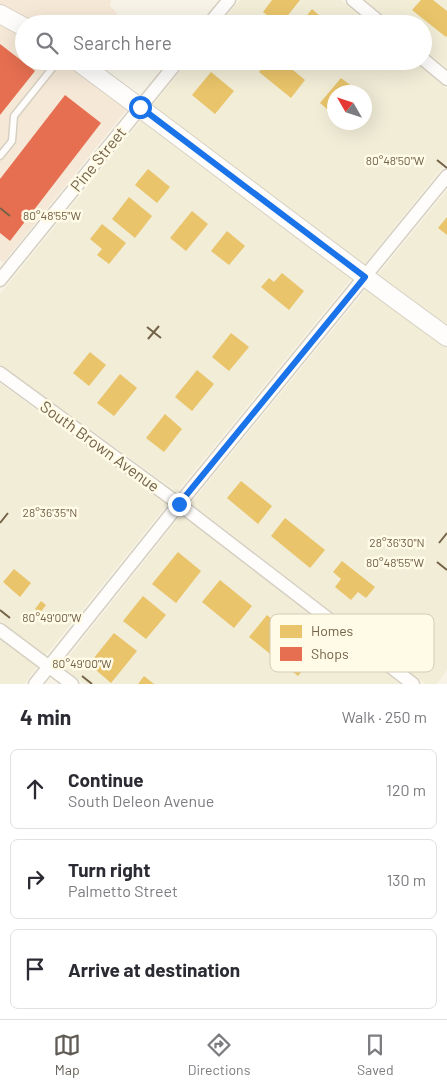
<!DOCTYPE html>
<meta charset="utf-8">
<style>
:root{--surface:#fff;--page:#f7f7f7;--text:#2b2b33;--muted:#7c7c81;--line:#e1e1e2;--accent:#615b56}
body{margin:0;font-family:Barlow,sans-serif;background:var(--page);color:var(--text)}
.compass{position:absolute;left:327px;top:85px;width:45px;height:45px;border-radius:50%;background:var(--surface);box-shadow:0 5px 20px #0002;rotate:309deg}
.stop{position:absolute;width:15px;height:15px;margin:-11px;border:4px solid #1a73e8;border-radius:50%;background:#fff}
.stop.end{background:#1a73e8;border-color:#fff;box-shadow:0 1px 5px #0008}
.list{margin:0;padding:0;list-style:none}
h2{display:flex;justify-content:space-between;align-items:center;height:65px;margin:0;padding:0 20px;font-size:21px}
h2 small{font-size:16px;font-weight:400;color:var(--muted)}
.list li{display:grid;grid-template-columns:32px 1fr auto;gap:15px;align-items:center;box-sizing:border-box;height:80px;margin:0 10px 10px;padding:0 10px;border:1px solid var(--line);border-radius:8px}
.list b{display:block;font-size:19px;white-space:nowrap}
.list p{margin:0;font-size:16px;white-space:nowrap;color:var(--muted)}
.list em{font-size:16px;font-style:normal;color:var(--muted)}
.icon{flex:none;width:28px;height:28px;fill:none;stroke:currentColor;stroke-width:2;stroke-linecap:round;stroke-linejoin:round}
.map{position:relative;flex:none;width:447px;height:684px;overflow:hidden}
.search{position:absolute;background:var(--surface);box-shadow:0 5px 20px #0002;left:15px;right:15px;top:15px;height:55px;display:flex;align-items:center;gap:12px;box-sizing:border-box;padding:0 18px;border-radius:28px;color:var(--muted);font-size:19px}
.sheet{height:335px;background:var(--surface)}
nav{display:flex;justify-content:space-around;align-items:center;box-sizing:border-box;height:70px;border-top:1px solid var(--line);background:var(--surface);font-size:14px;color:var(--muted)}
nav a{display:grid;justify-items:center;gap:2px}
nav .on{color:var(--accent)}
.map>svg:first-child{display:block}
</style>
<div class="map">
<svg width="447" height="684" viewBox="0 0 447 684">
<rect width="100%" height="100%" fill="#f7f4e7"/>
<g fill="#f2edd7" fill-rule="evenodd">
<polygon points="240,0 341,0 369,24 220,24"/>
<polygon points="365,0 447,0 447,68 423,49 423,24 394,24"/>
<path d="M189,61H414L447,89V162L363,266L152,106ZM334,92H364V122H334Z"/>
<polygon points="142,119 352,278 177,492 0,364 0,294"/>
<polygon points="447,190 447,327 377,276"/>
<polygon points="367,288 447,346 447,670 437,684 425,684 191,503"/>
<polygon points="0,383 167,505 46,655 0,621"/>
<polygon points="181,515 400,684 85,684 61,666"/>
<polygon points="0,640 37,667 24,684 0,684"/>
</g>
<g fill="#f5e8d7">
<polygon points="0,0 111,0 110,6 117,13 109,24 33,24 0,5"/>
<polygon points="0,23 24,36 24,61 64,61 128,108 3,263 0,260"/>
</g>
<g fill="#e9c46a">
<polygon points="272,0 300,0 281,24 278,24 263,12"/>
<polygon points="421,0 433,0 447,11 447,36 446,37 412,10"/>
<polygon points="312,9 329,24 300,24"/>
<polygon points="268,61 282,61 305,80 291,98 259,72"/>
<polygon points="211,72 234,91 215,114 192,95"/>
<polygon points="341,78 358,91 358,92 334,92 334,115 320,103"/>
<polygon points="148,169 170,187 157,203 135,185"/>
<polygon points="129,197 152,216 135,238 112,219"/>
<polygon points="192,211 208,224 186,251 170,238"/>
<polygon points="447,217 447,235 438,228"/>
<polygon points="102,224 126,243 109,264 97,255 102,249 90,239"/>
<polygon points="227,231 245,246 229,265 211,251"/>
<polygon points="282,273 304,291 289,310 261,287 269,278 274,282"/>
<polygon points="231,333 249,347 229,371 212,357"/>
<polygon points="90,352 106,365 89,386 73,373"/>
<polygon points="197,370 214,384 192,411 175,397"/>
<polygon points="120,374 137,388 114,416 97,403"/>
<polygon points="165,414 182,429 164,452 146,438"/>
<polygon points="241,481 272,506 258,524 227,498"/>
<polygon points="285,518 325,550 310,568 271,536"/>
<polygon points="178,552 201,571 176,603 152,584"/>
<polygon points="342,561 375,587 366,598 358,592 351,600 335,587 341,579 333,572"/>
<polygon points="14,569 31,583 20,597 3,582"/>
<polygon points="220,580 252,606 234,628 202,602"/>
<polygon points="143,596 166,615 146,639 123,621"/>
<polygon points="41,601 46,605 40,613 35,609"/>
<polygon points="267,615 315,655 298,676 249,637"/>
<polygon points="114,633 137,651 111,683 89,664"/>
<polygon points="144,676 154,684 138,684"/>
</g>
<g fill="#e76f51">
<polygon points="0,44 35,71 0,115"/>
<polygon points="65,95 101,123 10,241 0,233 0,179"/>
</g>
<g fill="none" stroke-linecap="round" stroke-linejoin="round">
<g stroke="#d6d0c2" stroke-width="9">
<polyline id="lane" points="0,156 12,141 14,116 58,61"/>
</g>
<g stroke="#d6d0c2" stroke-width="15">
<g id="street">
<polyline points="353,0 382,24"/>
<polyline points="209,24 229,0"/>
<polyline points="423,59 447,79"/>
<polyline points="0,280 178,61"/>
<polyline points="0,373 179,504 413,684"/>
<polyline points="0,630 72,684"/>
<polyline points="35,684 179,504 447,176"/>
</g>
</g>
<g stroke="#d7d1c4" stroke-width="20">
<g id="secondary">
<polyline points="0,14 24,27"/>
<path d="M77,61C201,152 322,247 447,337"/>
</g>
</g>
<use href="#lane" stroke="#fefdfb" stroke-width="6"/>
<use href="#street" stroke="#fefdfb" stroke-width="12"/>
<use href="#secondary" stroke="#fefdfb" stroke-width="18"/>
</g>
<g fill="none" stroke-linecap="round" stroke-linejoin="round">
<polyline stroke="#1a73e8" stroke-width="6" points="140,107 365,277 179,504"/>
</g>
<path fill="none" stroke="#746248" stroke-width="2" d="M437,160L447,168M0,208L10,216M147,327L161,338M148,339L159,326M0,523L8,513M439,543L447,533M437,562L447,570M0,610L10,618M82,676L92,684"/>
<g text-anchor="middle" stroke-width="5" stroke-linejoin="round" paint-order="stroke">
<g font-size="16" fill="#746248" stroke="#fffbe7">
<text transform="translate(98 159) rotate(-51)" y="6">Pine Street</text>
<text transform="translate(100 446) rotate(36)" y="6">South Brown Avenue</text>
</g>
</g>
<rect x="270" y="614" width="164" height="58" rx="8" fill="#fffbe7" stroke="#d5cdb7" stroke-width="1"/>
<rect x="280" y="625" width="22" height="13" fill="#e9c46a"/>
<rect x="280" y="647" width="22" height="14" fill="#e76f51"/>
<g font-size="14" fill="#746248">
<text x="311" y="636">Homes</text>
<text x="311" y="659">Shops</text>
</g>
<g font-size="12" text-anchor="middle" fill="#746248" stroke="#fffbe7" stroke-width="5" stroke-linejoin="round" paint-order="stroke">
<text x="395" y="165">80°48'50"W</text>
<text x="52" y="220">80°48'55"W</text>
<text x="50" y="517">28°36'35"N</text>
<text x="397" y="547">28°36'30"N</text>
<text x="395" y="567">80°48'55"W</text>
<text x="52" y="622">80°49'00"W</text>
<text x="82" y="668">80°49'00"W</text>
</g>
</svg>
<svg class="compass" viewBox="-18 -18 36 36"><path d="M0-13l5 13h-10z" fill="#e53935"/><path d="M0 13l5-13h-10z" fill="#7c7c81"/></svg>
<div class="stop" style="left:140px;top:107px"></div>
<div class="stop end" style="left:179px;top:504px"></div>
<div class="search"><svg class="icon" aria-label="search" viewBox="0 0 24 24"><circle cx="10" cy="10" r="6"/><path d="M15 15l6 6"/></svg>Search here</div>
</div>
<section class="sheet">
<h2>4 min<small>Walk · 250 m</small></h2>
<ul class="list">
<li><svg class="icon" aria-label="ahead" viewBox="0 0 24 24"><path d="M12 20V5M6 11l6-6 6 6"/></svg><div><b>Continue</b><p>South Deleon Avenue</p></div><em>120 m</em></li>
<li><svg class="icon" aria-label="right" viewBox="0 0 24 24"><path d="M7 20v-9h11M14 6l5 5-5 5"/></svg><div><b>Turn right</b><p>Palmetto Street</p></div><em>130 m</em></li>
<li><svg class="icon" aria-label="arrive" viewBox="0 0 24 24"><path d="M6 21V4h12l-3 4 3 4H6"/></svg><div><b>Arrive at destination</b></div></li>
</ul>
</section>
<nav>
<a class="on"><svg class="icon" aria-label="map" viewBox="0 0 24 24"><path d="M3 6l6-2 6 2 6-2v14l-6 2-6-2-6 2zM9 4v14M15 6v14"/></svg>Map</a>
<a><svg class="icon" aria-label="directions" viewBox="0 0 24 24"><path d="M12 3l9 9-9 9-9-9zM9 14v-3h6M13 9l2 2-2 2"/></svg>Directions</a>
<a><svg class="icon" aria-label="saved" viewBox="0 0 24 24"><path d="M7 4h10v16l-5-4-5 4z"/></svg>Saved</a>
</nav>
